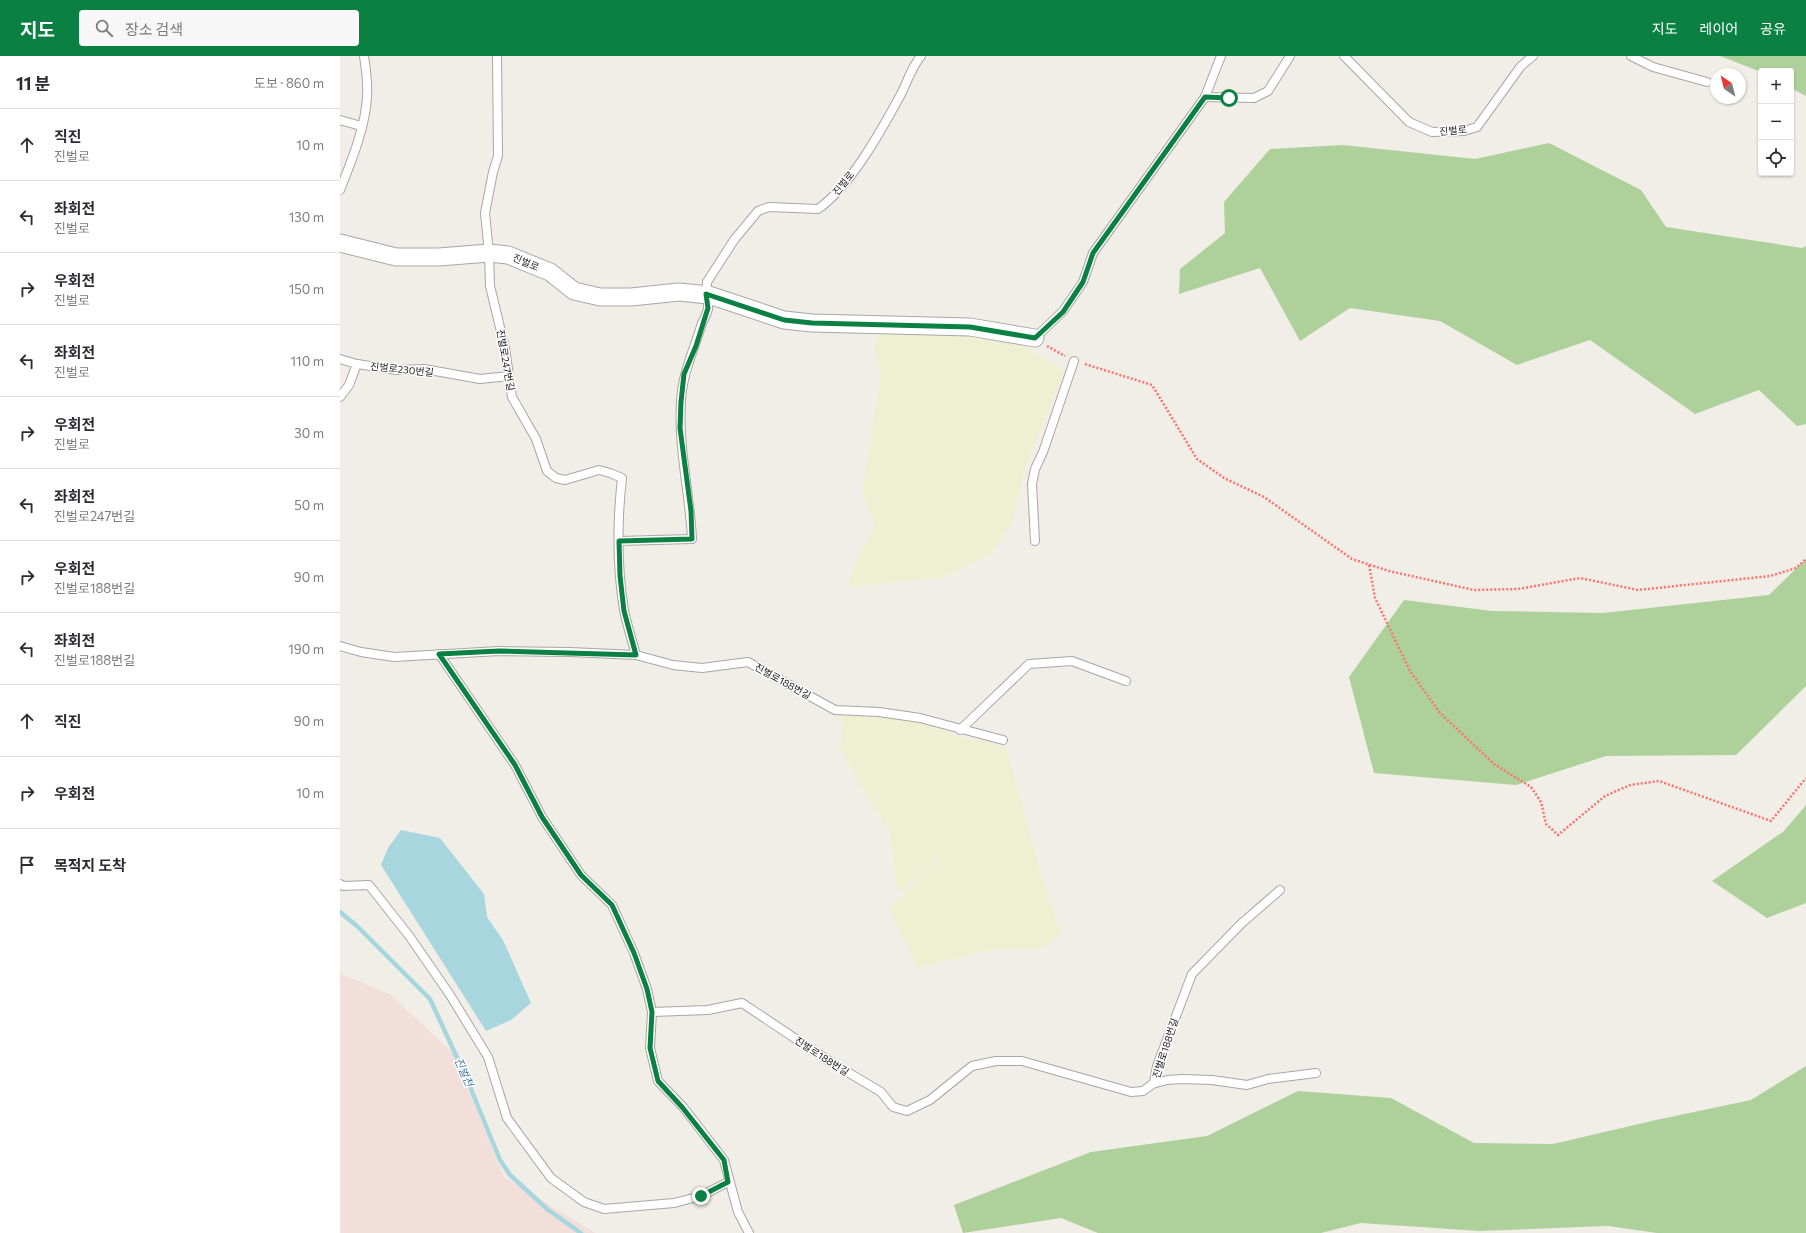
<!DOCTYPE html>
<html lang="ko">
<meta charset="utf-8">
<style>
:root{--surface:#fff;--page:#f7f7f7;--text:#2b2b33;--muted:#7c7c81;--line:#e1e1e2;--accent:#0b8043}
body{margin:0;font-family:Commissioner,"Noto Sans KR",sans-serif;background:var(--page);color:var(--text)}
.controls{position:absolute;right:12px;top:12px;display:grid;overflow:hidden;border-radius:4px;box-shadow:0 1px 3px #0004}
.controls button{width:36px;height:36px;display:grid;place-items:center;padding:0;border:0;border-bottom:1px solid var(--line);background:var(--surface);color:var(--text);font:20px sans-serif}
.compass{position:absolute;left:1370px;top:12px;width:36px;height:36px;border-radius:50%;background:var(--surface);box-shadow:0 1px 3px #0004;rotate:325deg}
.stop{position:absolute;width:12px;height:12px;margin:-9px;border:3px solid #0b8043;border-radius:50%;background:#fff}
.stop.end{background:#0b8043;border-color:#fff;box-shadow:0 1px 4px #0008}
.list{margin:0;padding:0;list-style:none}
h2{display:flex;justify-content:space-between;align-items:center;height:52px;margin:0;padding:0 16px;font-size:17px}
h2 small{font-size:13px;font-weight:400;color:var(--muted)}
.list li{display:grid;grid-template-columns:26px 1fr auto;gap:12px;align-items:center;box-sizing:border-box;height:72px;padding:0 16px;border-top:1px solid var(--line)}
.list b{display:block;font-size:15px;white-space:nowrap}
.list p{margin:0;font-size:13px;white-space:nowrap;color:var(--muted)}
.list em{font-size:13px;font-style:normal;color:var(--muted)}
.icon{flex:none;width:22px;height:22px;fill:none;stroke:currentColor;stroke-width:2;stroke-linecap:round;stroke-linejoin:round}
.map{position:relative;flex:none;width:1466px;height:1177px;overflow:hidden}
header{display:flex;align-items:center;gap:24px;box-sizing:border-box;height:56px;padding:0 20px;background:var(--accent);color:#fff}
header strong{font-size:19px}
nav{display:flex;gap:22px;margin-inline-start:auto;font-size:14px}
.search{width:280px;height:36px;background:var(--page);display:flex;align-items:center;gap:10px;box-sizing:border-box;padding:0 14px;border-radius:4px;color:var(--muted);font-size:15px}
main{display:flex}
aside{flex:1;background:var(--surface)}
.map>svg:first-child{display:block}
</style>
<header>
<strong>지도</strong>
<div class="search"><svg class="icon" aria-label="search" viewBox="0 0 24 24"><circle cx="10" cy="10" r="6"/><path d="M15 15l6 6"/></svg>장소 검색</div>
<nav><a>지도</a><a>레이어</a><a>공유</a></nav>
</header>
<main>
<aside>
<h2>11 분<small>도보 · 860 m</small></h2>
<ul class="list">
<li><svg class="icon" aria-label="ahead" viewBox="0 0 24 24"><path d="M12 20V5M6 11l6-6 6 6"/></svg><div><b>직진</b><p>진벌로</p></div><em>10 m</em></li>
<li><svg class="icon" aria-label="left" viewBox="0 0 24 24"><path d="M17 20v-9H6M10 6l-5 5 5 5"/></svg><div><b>좌회전</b><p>진벌로</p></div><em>130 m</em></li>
<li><svg class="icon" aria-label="right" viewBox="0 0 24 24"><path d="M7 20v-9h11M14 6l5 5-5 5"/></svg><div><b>우회전</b><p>진벌로</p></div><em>150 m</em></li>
<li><svg class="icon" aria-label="left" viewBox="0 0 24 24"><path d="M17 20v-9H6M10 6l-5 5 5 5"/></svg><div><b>좌회전</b><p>진벌로</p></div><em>110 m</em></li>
<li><svg class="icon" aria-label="right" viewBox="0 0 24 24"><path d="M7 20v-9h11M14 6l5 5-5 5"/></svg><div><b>우회전</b><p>진벌로</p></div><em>30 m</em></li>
<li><svg class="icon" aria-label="left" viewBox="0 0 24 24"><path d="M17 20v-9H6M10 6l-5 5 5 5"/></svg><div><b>좌회전</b><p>진벌로247번길</p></div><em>50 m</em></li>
<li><svg class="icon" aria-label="right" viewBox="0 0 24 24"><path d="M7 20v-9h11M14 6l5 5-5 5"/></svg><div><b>우회전</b><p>진벌로188번길</p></div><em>90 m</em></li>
<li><svg class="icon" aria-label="left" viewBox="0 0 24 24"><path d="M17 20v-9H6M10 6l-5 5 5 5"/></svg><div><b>좌회전</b><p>진벌로188번길</p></div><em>190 m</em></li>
<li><svg class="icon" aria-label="ahead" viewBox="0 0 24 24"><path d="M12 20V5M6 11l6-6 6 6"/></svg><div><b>직진</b></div><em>90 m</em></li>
<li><svg class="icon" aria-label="right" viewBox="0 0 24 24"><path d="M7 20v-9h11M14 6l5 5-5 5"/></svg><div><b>우회전</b></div><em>10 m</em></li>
<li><svg class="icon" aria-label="arrive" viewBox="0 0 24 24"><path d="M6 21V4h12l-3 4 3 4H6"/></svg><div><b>목적지 도착</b></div></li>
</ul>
</aside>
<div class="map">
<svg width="1466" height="1177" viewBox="0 0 1466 1177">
<rect width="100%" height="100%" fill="#f1ede7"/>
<polygon fill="#f3dfda" points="0,917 51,939 113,997 164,1121 255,1177 0,1177"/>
<g fill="#eff0d2">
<polygon points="539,278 625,280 684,290 725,315 686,408 671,469 651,498 604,521 509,531 515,507 535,469 522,437 541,319 534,291"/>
<polygon points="499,658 580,665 615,679 666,691 699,811 721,878 704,892 647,895 578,912 549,854 603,797 561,836 556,831 551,779 520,729 500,692 504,667"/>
</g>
<g fill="#aed19b">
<polygon points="1380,0 1466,0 1466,40 1451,32 1451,15 1421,16"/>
<polygon points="1209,87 1301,134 1326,171 1462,192 1466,190 1466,368 1457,370 1419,334 1355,358 1250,284 1177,309 1100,265 1010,252 960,285 920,212 839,238 840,213 885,177 884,146 930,93 1003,89 1135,103"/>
<polygon points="1466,503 1466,630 1396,699 1266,700 1176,729 1034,717 1009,621 1064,544 1152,555 1263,557 1429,539"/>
<polygon points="1466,749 1466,847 1427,862 1372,825 1444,775"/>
<polygon points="1466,1010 1466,1177 1317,1177 1268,1170 1139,1175 1021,1167 981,1177 758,1177 721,1162 623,1177 614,1149 751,1096 867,1080 958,1035 1051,1042 1134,1087 1213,1088 1316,1064 1411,1044"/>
</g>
<polygon fill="#a7d6df" points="61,774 100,782 144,838 147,861 163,884 191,947 171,964 146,975 41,809 48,792"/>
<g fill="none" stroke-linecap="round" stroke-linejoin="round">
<polyline stroke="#a7d6df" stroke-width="4.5" points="0,856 17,870 90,943 126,1021 160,1104 170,1119 207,1153 241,1177"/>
<g stroke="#a7a7a7" stroke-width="10">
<g id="lane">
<path d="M157,0L158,100L153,116L145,157L149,197L150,230L165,292L172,341L196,383L207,415L216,422L225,424L259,414L270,417L282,422C277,466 277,511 284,554C287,569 292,584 296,599"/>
<polyline points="1004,0 1069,66 1092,76 1124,75 1137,71 1181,10 1193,0"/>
<polyline points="1291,0 1313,11 1367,26"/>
<polyline points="865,41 914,42 928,35 950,0"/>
<polyline points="0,64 21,70"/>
<path d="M0,134C11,106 26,70 27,40C28,27 26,13 24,0"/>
<polyline points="695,282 723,255 743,226 753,197 865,41 881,0"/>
<polyline points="0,303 17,308"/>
<polyline points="0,341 9,329 17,308 57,314 84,313 140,323 169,320"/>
<path d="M279,485L352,483C350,438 338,392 341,346C342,318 354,294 362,267C364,263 367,258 368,253C369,244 366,235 367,226L394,184L418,155L429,151L478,153C510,131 541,75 560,40C567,27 571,12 581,0"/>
<polyline points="695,485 692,428 695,413 703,396 734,305"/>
<polyline points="0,590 21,596 54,601 159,595 230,596 296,599 333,609 362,612 408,606 495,654 539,656 580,662 663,684"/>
<polyline points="99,598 175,709 202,761 241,819 272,849 294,897 307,933 312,956 310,992 318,1025 343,1051 384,1104 398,1156 409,1177"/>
<polyline points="620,674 689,608 732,605 786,625"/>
<polyline points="0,828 3,830 29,829 70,881 110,939 148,1001 167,1062 211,1122 244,1146 264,1153 334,1147 361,1140 388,1126"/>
<polyline points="312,956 368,954 402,947 489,1005 541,1036 553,1051 567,1055 590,1044 632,1010 656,1005 682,1005 791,1036 803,1035 814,1027 817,1010 852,918 902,867 940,834"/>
<polyline points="812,1028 827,1024 842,1023 872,1024 907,1029 928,1023 976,1017"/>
</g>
</g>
<g stroke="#a7a7a7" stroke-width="19">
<polyline id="street" points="0,187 56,201 99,201 149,197 168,199 210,216 234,235 260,241 291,241 339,236 369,239 444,264 472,267 630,271 695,282"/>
</g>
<g stroke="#fd726c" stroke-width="2.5" stroke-dasharray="2 2" stroke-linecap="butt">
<polyline points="707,290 725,300"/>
<polyline points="745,308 812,329 857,403 884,422 924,441 1012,503 1049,515 1134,534 1178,533 1240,522 1298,534 1430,520 1456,512 1466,503"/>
<polyline points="1029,509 1035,542 1070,615 1100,657 1154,708 1191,731 1201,746 1206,768 1218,779 1265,740 1290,729 1319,725 1431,765 1466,722"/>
</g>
<use href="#lane" stroke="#fff" stroke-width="8"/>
<use href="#street" stroke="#fff" stroke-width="17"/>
</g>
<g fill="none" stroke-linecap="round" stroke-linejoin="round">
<polyline stroke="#0b8043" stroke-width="5" points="361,1140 388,1126 384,1104 342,1051 318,1025 310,992 312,956 307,933 294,897 272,849 241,819 202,761 175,709 99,598 159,595 296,599 284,555 280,520 279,485 352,483 351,455 340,372 341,346 344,318 356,290 368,252 366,238 444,264 472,267 630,271 695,282 723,256 743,226 753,197 865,41 889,42"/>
</g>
<g text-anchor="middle" stroke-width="3" stroke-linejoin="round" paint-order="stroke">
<g font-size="10" fill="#202020" stroke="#fff">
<text transform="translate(1113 74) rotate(-5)" y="4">진벌로</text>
<text transform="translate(503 127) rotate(-51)" y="4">진벌로</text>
<text transform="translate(186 206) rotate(23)" y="4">진벌로</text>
<text transform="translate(166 304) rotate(80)" y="4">진벌로247번길</text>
<text transform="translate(62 313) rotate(6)" y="4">진벌로230번길</text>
<text transform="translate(443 625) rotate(29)" y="4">진벌로188번길</text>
<text transform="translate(825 992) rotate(-72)" y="4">진벌로188번길</text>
<text transform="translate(482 1000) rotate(33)" y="4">진벌로188번길</text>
</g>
<g font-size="11" font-style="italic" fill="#4379a3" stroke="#fff">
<text transform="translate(124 1016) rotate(66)" y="4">진벌천</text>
</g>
</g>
</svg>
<div class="controls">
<button>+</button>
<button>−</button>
<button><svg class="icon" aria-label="locate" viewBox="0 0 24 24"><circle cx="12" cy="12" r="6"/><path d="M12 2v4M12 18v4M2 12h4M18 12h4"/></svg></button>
</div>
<svg class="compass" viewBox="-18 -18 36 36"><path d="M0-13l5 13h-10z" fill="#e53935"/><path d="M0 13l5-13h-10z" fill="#7c7c81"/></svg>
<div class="stop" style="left:889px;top:42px"></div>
<div class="stop end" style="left:361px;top:1140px"></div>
</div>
</main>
